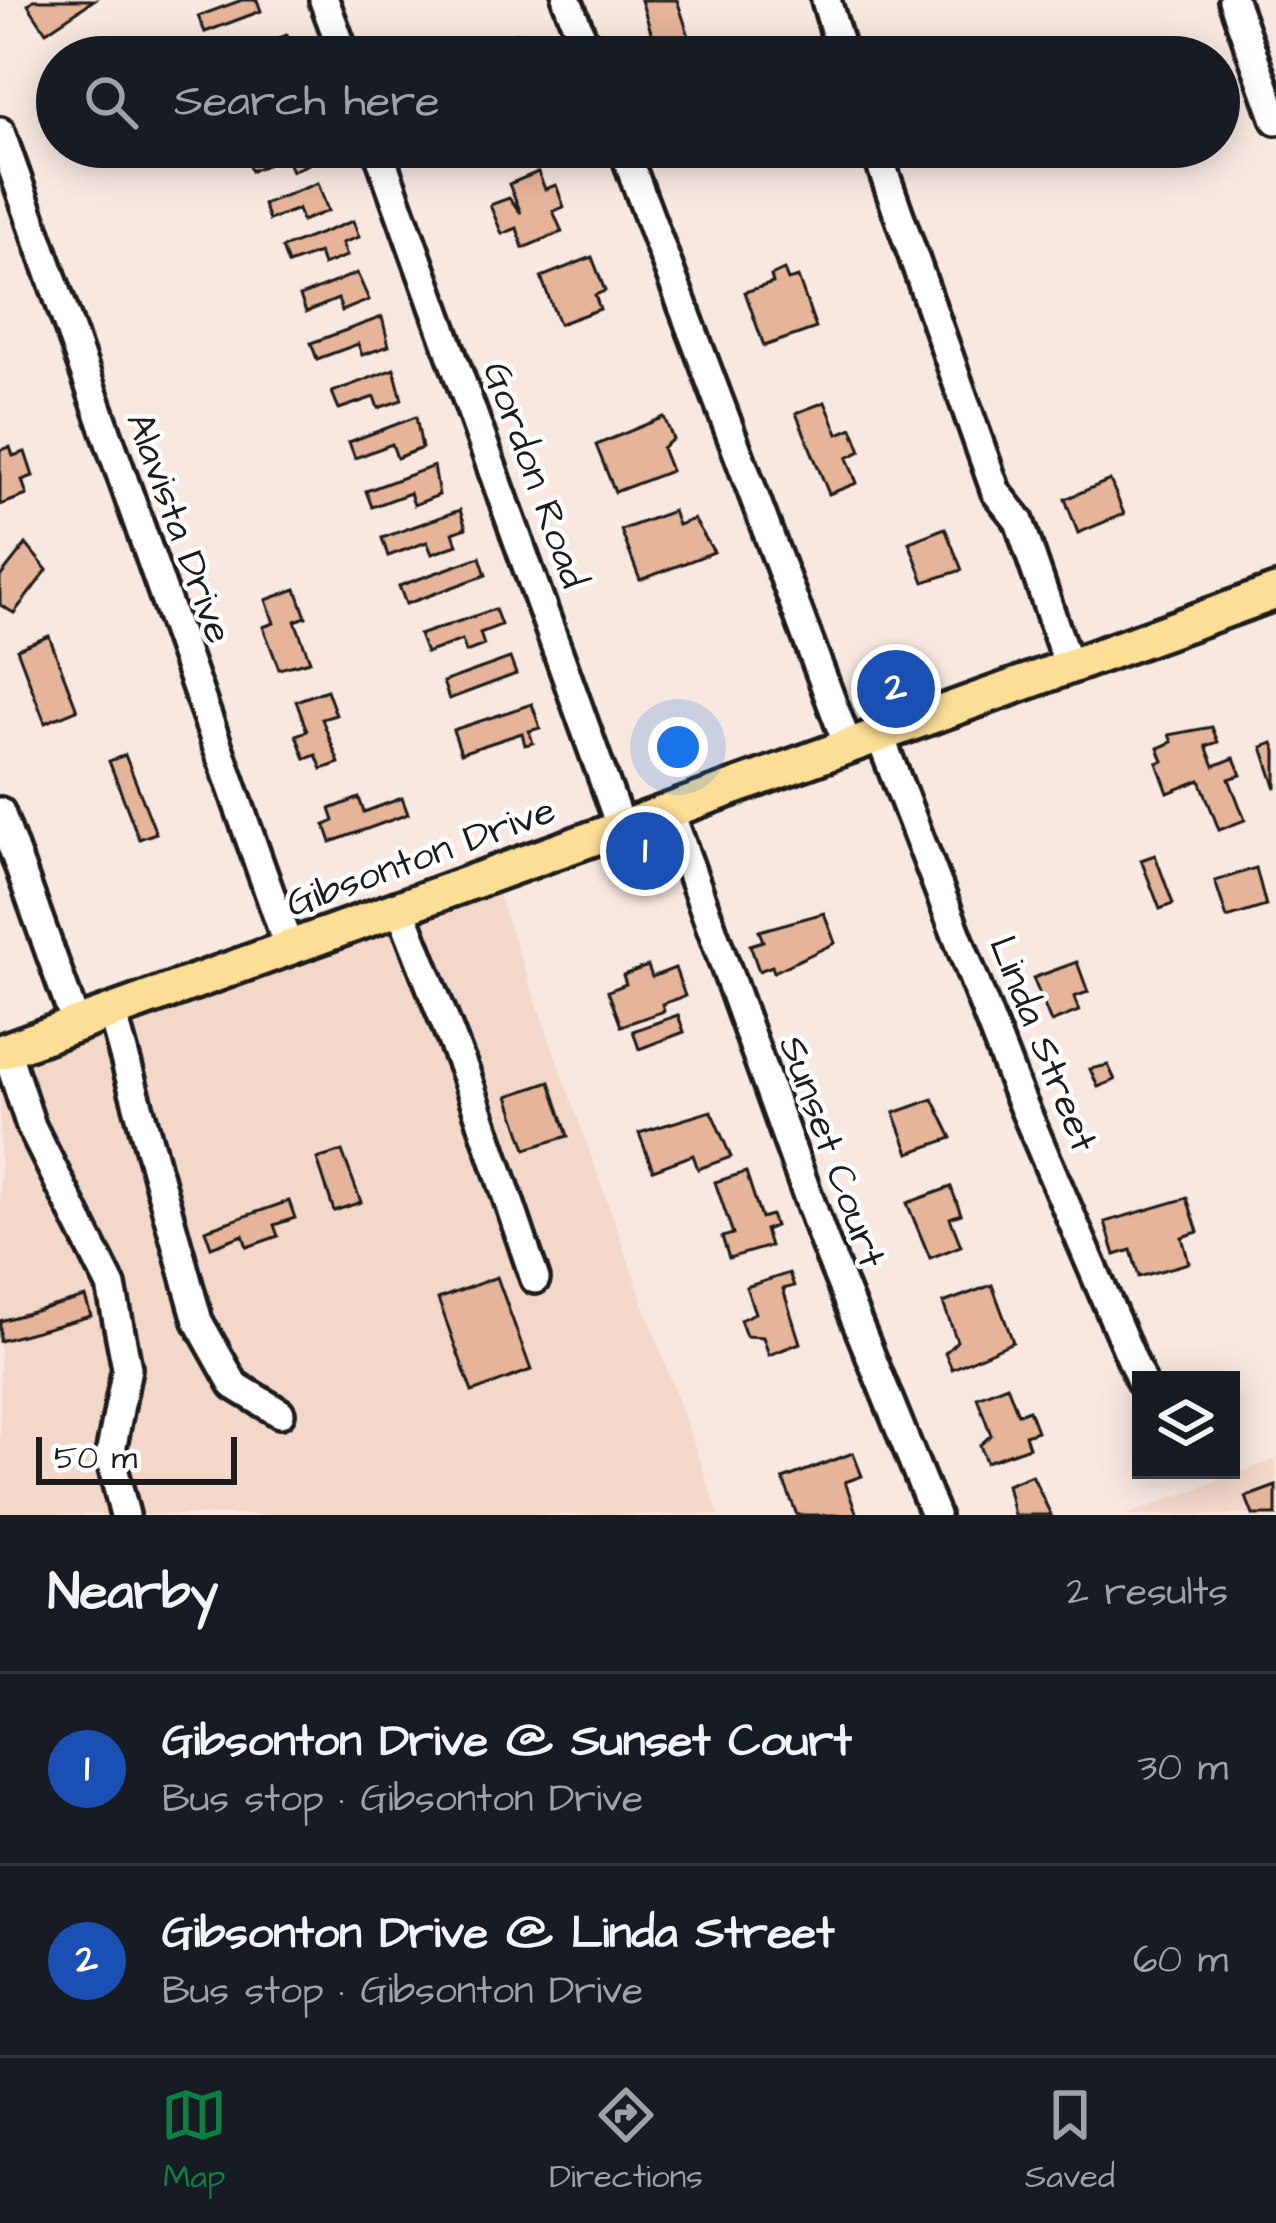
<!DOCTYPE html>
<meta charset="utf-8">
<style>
:root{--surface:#171b24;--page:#242831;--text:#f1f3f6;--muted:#9ea1a6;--line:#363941;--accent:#0b8043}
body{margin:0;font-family:"Architects Daughter",sans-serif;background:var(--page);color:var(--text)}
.controls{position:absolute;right:36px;bottom:36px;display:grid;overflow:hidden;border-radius:0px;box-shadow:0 6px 30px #0003}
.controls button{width:108px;height:108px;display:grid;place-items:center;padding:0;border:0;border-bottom:3px solid var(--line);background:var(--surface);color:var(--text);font:60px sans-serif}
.scale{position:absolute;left:36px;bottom:30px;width:201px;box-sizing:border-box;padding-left:12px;border:6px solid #1c1c1c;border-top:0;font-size:33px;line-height:42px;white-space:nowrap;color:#1c1c1c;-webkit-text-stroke:9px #fff;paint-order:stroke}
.you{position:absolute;left:678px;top:747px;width:42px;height:42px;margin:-30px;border:9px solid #fff;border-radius:50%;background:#1a73e8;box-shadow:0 0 0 18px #1a73e833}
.badge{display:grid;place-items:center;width:78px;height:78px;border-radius:50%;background:var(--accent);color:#fff;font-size:39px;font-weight:700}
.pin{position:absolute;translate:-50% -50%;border:6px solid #fff;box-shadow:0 3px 12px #0006}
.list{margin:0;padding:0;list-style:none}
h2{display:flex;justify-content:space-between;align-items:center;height:156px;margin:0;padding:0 48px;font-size:51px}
h2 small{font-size:39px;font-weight:400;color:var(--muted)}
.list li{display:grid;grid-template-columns:78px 1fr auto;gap:36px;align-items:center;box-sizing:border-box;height:192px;padding:0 48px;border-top:3px solid var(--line)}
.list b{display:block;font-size:45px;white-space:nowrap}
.list p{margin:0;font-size:39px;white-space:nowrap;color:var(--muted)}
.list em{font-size:39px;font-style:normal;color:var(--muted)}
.icon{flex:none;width:66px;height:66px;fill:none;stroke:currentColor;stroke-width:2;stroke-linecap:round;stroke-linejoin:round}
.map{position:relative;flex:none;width:1276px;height:1515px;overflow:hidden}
.search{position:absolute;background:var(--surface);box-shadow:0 6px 30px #0003;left:36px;right:36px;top:36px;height:132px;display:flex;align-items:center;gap:30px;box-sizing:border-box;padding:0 42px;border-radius:66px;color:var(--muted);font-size:45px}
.sheet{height:540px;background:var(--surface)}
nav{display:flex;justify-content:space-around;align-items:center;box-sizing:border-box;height:168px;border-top:3px solid var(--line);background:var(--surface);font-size:33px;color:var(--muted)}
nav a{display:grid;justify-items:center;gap:6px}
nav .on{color:var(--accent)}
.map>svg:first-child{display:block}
</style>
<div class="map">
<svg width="1276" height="1515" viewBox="0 0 1276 1515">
<rect width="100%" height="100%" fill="#f8e8e0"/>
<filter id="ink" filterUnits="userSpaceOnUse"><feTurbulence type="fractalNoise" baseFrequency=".00833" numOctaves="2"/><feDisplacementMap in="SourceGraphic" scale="24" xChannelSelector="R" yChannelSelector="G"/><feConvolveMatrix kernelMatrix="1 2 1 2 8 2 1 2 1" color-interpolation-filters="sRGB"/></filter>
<g filter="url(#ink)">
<g fill="#f3d8ca">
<polygon points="496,889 719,1515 0,1515 0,1069"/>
<polygon points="1276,1459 1276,1515 1126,1515"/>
</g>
<g fill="#e6b498" stroke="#1c1c1c" stroke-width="3">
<polygon points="94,0 46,32 28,5 33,0"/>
<polygon points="242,0 257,0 261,11 205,32 198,16"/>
<polygon points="641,0 677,0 696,57 659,57"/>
<polygon points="517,33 526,57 462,57 459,47 485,37 490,51"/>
<polygon points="287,35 293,51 229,57"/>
<polygon points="261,147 311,147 303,150 309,164 292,171 286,157 251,171 244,153"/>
<polygon points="538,172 545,189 556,185 564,207 553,211 562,232 523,248 517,228 502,234 490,205 509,198 521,213 509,184"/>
<polygon points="318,183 328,211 302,221 298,209 269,220 263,204"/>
<polygon points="353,221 359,237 342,243 347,256 323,265 319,253 288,264 282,248"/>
<polygon points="592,257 605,291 595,295 600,309 559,324 541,277"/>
<polygon points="784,270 788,280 798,277 816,328 764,346 745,292 773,283 771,276"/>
<polygon points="357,273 369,300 342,311 338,299 306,312 300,296"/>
<polygon points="382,317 389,346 362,355 358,344 317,359 311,343"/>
<polygon points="394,369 402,400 378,408 374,397 339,409 332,392"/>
<polygon points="825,402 838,434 852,428 861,451 847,458 857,483 829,494 796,413"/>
<polygon points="416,417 422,448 397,458 392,444 355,458 349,442"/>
<polygon points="664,417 673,439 662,448 671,471 615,492 596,445"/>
<polygon points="10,447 13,456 25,452 33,476 22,480 27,495 0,505 0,450"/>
<polygon points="434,466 439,495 414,505 410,493 372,507 366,491"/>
<polygon points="1110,480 1124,514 1078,533 1065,499"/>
<polygon points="460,510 466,528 453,533 457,545 432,554 427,542 388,556 382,538"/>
<polygon points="673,511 678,525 694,519 714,552 640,580 621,530"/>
<polygon points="945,528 962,570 924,582 909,542"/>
<polygon points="26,544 47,570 14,613 0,605 0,577"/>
<polygon points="480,557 486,575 406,604 399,586"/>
<polygon points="296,589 306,617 295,621 310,661 279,669 263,627 274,623 266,600"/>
<polygon points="495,609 501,625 480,633 484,645 466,652 462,640 426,653 419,635"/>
<polygon points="49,636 77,710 45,723 17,649"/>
<polygon points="510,658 516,674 449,699 443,682"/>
<polygon points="327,690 336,715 322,719 339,763 322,769 316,755 305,759 296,735 307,731 296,701"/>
<polygon points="532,704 540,728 529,731 533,743 525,745 522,733 461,753 453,730"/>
<polygon points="1212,727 1218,742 1206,746 1214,766 1234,758 1241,775 1229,779 1245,820 1219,830 1200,780 1168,793 1157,763 1163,761 1158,748 1172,742 1169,735"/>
<polygon points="1273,743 1276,751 1276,789 1262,747"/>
<polygon points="125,755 156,833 139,839 109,761"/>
<polygon points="359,798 364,812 402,798 408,814 331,842 325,825 334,821 330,809"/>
<polygon points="1155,855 1173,904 1160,909 1141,860"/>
<polygon points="1256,868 1266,906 1227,918 1215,881"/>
<polygon points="824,913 835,943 774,972 772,966 759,971 750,945 763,941 759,931"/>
<polygon points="1077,962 1088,992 1074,997 1079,1011 1051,1022 1033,978"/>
<polygon points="648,966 652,977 675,968 685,996 662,1004 664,1011 621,1026 608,991 626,984 623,975"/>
<polygon points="678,1015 684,1032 639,1049 633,1031"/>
<polygon points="1108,1065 1115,1080 1098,1087 1090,1069"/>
<polygon points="550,1082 568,1136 526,1149 508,1096"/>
<polygon points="933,1099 952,1138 909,1153 894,1113"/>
<polygon points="711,1111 731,1157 698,1169 693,1155 653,1170 639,1133"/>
<polygon points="342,1151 361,1202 334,1211 317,1159"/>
<polygon points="746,1172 761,1218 771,1215 775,1226 765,1230 770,1246 729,1258 722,1237 733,1234 715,1182"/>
<polygon points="951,1187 961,1214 950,1218 961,1246 930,1258 907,1203"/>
<polygon points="1187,1198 1198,1232 1182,1237 1189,1263 1139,1277 1131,1250 1115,1255 1105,1222"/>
<polygon points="289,1201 295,1218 274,1225 278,1236 247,1247 243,1235 211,1247 205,1230"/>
<polygon points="789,1273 794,1286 783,1289 800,1343 769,1355 763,1337 746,1336 740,1320 755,1313 746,1287"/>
<polygon points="497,1277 531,1370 472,1392 438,1299"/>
<polygon points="992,1285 1013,1342 952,1369 945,1353 957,1341 943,1303"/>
<polygon points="85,1297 91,1316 0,1341 0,1321"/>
<polygon points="1007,1385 1018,1414 1029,1410 1037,1431 1025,1435 1029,1447 986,1462 980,1445 991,1435 977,1397"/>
<polygon points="853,1453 862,1476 845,1482 857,1515 797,1515 783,1479"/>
<polygon points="1032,1475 1051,1515 1014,1515 1007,1485"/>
<polygon points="1276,1486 1276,1515 1253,1515 1246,1497"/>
</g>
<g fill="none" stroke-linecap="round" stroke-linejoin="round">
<g stroke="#1c1c1c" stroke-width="36">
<g id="minor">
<polyline points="324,0 345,57"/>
<polyline points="567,0 589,57"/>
<polyline points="826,0 843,57"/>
<polyline points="1233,0 1276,120"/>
<polyline points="0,132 289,948"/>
<polyline points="377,147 621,828"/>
<polyline points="623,147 848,746"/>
<polyline points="875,147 996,492 1019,521 1068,665"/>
<polyline points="879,734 1017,1091 1141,1381"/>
<polyline points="669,810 824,1241 935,1515"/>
<polyline points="0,812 76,1024"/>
<polyline points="400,908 466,1075 535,1279"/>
<polyline points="112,1012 198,1321 234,1385 280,1413"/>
<polyline points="6,1050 31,1126 111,1286 127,1368 110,1456 125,1515"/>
</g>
</g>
<g stroke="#1c1c1c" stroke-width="42">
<polyline id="major" points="0,1052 1276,592"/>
</g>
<use href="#minor" stroke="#fff" stroke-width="27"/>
<use href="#major" stroke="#fcde96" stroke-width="33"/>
</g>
</g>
<g text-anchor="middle" stroke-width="9" stroke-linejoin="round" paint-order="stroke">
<g font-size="39" fill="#1c1c1c" stroke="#fff">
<text transform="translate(537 474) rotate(70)" y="14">Gordon Road</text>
<text transform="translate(181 527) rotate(70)" y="14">Alavista Drive</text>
<text transform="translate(420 855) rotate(-20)" y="14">Gibsonton Drive</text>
<text transform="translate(1045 1043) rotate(68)" y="14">Linda Street</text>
<text transform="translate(834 1151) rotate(70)" y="14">Sunset Court</text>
</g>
</g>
</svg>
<div class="controls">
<button><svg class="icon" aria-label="layers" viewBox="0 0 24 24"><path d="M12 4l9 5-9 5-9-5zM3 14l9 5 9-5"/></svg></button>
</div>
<div class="scale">50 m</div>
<div class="you"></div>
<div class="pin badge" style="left:645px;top:851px;background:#1a4fb4">1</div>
<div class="pin badge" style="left:896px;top:689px;background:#1a4fb4">2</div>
<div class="search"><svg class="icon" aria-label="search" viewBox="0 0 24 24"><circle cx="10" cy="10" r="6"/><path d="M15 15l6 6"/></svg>Search here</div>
</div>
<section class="sheet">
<h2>Nearby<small>2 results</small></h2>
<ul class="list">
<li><span class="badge" style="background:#1a4fb4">1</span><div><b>Gibsonton Drive @ Sunset Court</b><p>Bus stop · Gibsonton Drive</p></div><em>30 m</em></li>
<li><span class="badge" style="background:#1a4fb4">2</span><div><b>Gibsonton Drive @ Linda Street</b><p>Bus stop · Gibsonton Drive</p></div><em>60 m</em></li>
</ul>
</section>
<nav>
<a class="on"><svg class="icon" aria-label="map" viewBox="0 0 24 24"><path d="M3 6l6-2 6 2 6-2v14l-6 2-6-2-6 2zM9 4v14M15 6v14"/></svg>Map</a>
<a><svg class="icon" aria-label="directions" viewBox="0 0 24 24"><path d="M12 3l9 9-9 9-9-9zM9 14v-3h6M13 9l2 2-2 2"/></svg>Directions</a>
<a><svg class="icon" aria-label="saved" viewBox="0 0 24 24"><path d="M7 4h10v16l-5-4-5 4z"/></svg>Saved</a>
</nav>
